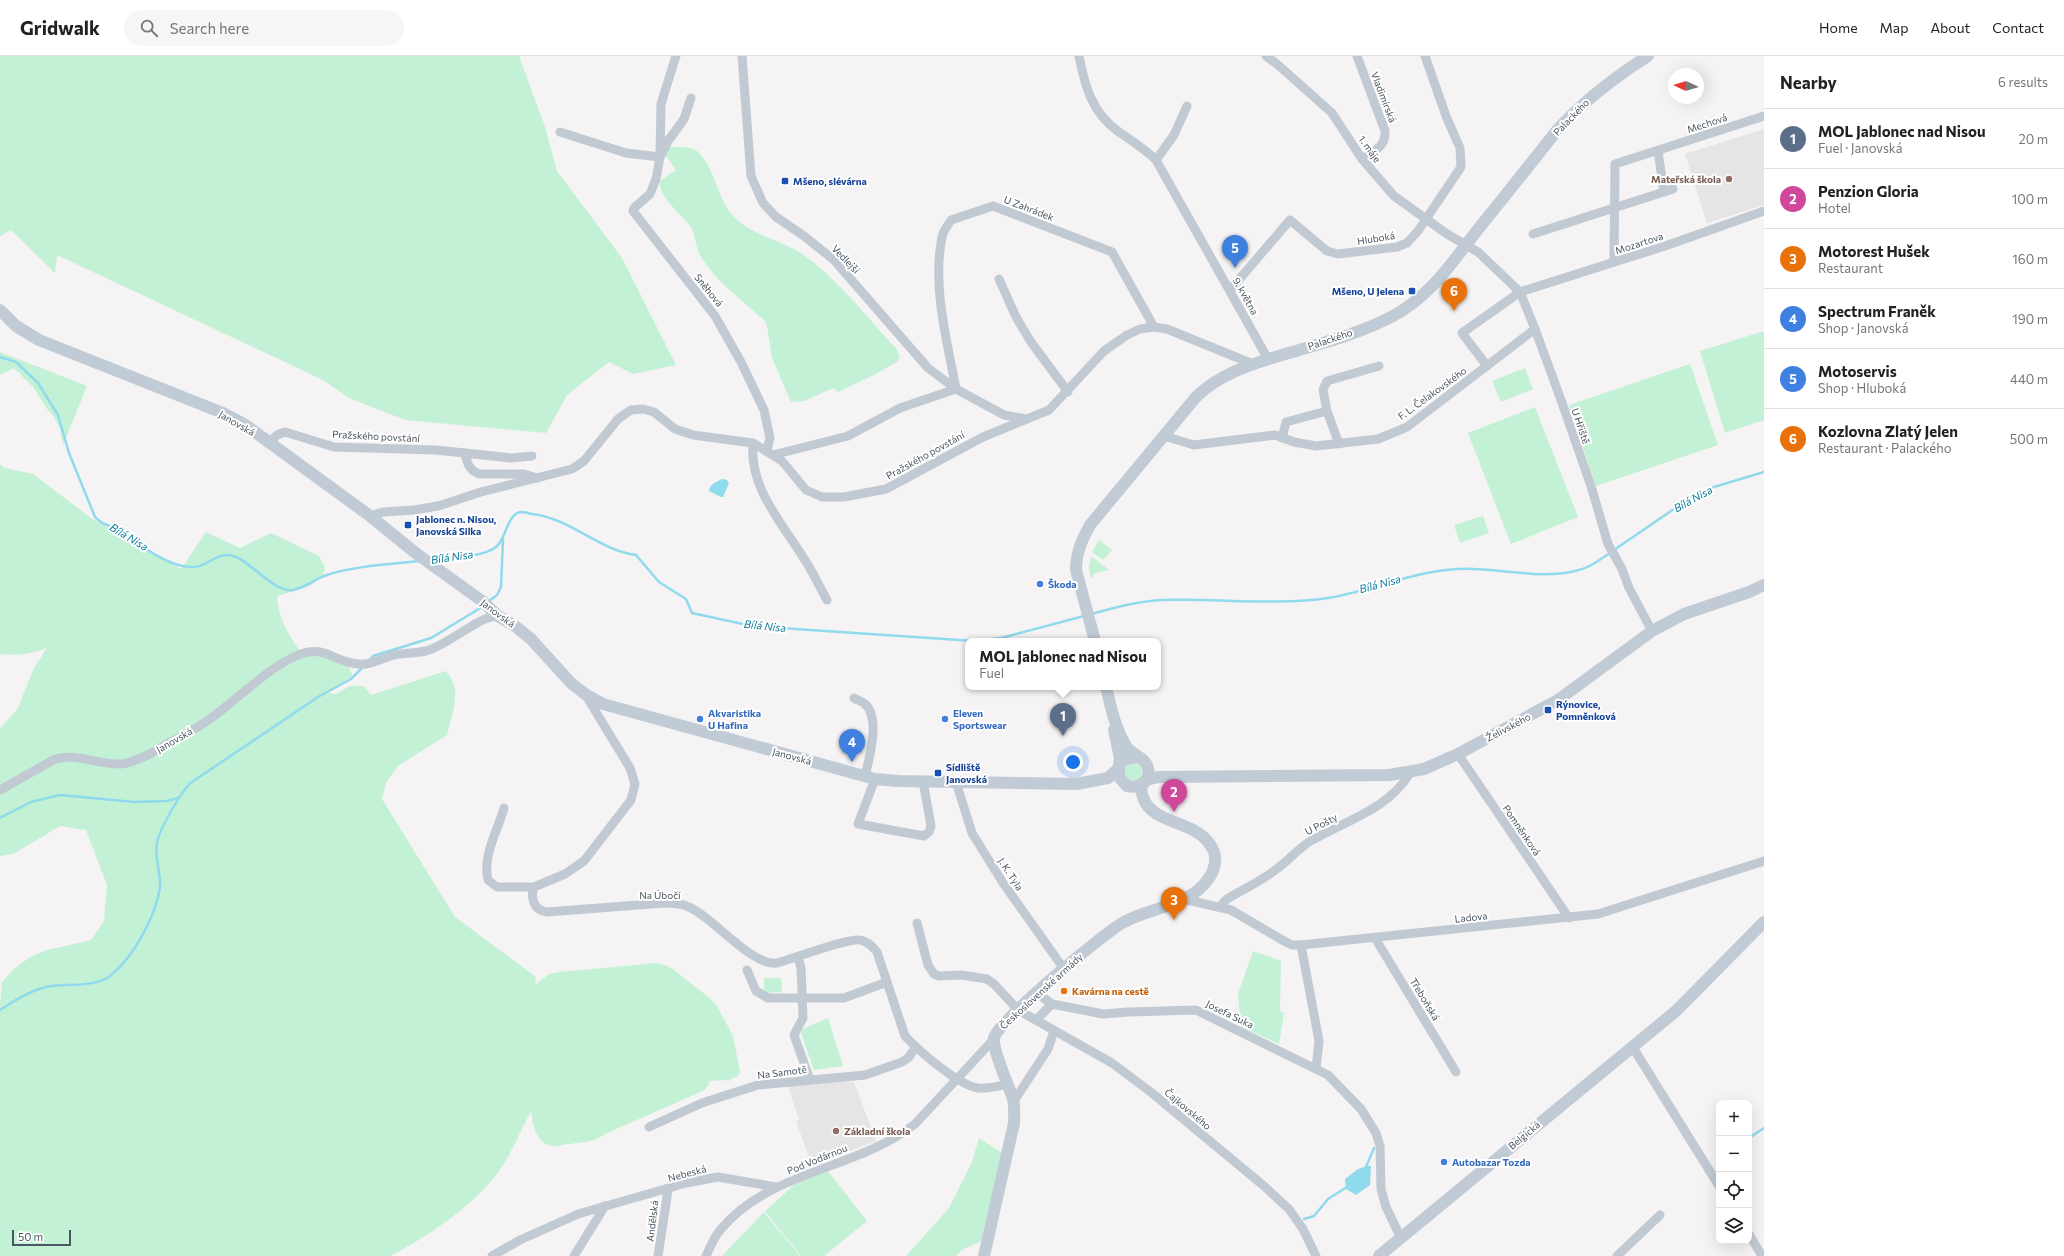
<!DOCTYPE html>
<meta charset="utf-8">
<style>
:root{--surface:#fff;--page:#f6f6f6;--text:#222;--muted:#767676;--line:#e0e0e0;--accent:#1a73e8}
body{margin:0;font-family:Commissioner,sans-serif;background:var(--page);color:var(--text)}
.controls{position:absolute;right:12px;bottom:12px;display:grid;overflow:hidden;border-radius:8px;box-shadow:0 4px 16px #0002}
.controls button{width:36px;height:36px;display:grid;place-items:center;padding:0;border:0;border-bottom:1px solid var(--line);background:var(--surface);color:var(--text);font:20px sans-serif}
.compass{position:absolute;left:1668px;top:12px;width:36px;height:36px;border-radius:50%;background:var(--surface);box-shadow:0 4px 16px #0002;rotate:274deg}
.scale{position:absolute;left:12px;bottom:10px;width:59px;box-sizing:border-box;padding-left:4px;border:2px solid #4a5661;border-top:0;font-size:11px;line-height:14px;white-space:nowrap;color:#4a5661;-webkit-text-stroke:3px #fff;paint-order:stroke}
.you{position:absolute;left:1073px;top:706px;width:14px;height:14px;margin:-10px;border:3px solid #fff;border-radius:50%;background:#1a73e8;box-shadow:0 0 0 6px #1a73e833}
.badge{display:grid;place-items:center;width:26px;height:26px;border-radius:50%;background:var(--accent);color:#fff;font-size:13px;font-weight:700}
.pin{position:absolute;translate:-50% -33px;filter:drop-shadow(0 1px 2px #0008)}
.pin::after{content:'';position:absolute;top:21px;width:14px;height:12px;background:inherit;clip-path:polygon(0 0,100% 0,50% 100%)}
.popup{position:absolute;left:965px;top:582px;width:196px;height:52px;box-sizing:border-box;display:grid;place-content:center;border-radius:8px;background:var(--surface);filter:drop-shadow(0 1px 3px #0005);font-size:13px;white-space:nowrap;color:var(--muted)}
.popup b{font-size:15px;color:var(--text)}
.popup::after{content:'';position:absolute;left:50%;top:100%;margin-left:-8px;border:8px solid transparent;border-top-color:var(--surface)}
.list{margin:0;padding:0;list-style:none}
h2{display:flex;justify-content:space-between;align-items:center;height:52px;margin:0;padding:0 16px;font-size:17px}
h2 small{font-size:13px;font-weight:400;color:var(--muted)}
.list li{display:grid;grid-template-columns:26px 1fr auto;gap:12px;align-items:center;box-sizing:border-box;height:60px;padding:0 16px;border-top:1px solid var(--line)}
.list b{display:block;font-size:15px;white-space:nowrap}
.list p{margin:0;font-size:13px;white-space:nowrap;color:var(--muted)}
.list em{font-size:13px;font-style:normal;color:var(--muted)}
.icon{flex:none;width:22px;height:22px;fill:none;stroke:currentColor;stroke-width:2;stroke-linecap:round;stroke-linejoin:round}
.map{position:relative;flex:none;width:1764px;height:1200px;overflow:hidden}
header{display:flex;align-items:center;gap:24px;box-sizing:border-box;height:56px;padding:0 20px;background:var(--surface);border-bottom:1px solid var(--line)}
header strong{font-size:19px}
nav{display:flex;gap:22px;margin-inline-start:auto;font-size:14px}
.search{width:280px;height:36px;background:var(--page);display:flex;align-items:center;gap:10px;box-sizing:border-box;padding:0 14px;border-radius:22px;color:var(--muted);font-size:15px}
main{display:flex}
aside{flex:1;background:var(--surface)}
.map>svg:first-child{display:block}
</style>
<header>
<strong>Gridwalk</strong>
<div class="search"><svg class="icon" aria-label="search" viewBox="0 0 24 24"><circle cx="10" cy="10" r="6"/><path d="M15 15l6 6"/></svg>Search here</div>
<nav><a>Home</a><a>Map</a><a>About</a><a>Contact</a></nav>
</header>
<main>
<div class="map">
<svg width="1764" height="1200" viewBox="0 0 1764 1200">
<rect width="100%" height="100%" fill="#f5f3f3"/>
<g fill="#e6e4e5">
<polygon points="1764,73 1764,149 1707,167 1685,98"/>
<polygon points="813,1025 854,1026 876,1085 812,1110 796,1065 799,1064 787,1027"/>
</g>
<g fill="#c3f1d5">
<polygon points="0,0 519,0 545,71 557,115 622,202 676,309 633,318 609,306 567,339 546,377 405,364 349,342 323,324 57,199 55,217 11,174 0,180"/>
<path d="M670,91C678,91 690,90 697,95C715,110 717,144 734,161C752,179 778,183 799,196C834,218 867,262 896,292L900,301L898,305L876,318L838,336L833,332L804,345L791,346L772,302L767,270L765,265C743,245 715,225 700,199C695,190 696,178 690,170C683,159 657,141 660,125L676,114L666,100L665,95Z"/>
<polygon points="1764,275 1764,364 1725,377 1700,295"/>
<polygon points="0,296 87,330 63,389 60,373 53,359 47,353 34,332 14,312 0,319"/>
<polygon points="1690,308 1718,389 1596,430 1569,349"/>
<polygon points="1525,312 1533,333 1501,346 1492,325"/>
<polygon points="1535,351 1578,461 1511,488 1468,377"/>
<path d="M0,408L5,412L33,418L91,462L181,513L206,476L240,492L271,477L319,500L325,512L323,520L310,530L277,540C279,565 290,581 304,601L316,598L349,611L352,619L351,621L325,637L336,638L350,630H364L371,639L446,615C463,634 452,657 447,679L398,710L386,727L382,743L455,861L536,921L535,929L549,918L559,916L657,907L668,910L674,914L712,944L717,950L733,980L740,1016L738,1020L729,1024L710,1025L705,1034L607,1077C594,1086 585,1086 570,1088C565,1088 559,1090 554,1090C536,1089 533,1069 531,1055C520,1075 512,1097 499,1115C476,1148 426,1182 390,1200H0V947L2,926L14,913L30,901L47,894L91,884L104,865L107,829L86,774L60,770L13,798L0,800V672L17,654L34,612L47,592C31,598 18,600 0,598Z"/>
<polygon points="1483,460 1489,477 1460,487 1454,469"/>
<polygon points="1099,484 1112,494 1103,504 1092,496"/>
<polygon points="1091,500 1109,514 1093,518 1094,522 1091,522 1089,511"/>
<circle cx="1133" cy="716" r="9"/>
<polygon points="1253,895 1281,905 1280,955 1284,957 1279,988 1241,971 1238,938"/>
<polygon points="764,922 781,922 782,936 764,937"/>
<polygon points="828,962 843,1010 814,1014 800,974"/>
<polygon points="979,1082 1002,1097 981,1185 962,1194 956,1200 906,1200 949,1152 972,1106"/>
<polygon points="827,1114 867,1165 824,1200 801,1200 765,1155 794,1129"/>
<polygon points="764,1156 800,1200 722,1200"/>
</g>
<g fill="#90daee">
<path d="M722,423L727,424L729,427L723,441H721L709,435C710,428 716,426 722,423Z"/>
<polygon points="1367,1110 1371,1110 1370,1129 1356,1139 1346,1133 1345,1123 1358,1113"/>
</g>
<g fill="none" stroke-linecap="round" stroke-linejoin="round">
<g stroke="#90daee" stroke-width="2.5">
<path d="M0,301L16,306L38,327L58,359L69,397L95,461L102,467L112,471C134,484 165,510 190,511C208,513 216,493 236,501C253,508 275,537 293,534C305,532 316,522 327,519C353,510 393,508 420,505"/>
<polyline points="1614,494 1690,442 1714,431 1764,416"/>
<path d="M431,504C448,502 484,501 496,491C506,483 507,459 520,456C523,456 529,457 532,458C570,462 600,495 636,499L659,526L686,543L692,557L752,570L974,585"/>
<polyline points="488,546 497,539 501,531 503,483"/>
<path d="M1091,558C1114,552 1138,545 1162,544C1216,542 1275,550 1328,542C1372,535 1413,515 1458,513C1497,511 1537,524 1575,515C1588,513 1599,504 1610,497"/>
<polyline points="974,585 1001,582 1084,560"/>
<polyline points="369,605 373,600 431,582 482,551"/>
<polyline points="0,762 31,746 60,739 134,746 167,745 178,742"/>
<path d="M0,954C16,944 32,933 51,930C68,928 96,931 110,920C133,902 156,860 160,831C161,816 154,802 157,786C161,770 178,742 189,728L318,641L351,623L363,611"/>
<polyline points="1749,1082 1764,1072"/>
<polyline points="1366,1111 1374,1092"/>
<polyline points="1304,1163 1314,1160 1328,1143 1347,1131"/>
</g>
<g stroke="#c1cad2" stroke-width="9">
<polyline points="676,0 661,48 660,101 656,123 650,138 634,152 633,155 715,260 741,306 764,354 770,382 767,394"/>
<polyline points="742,0 751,120 763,147 776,161 804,180 834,204 928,312 956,333 1004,359 1026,363"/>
<path d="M1079,0C1085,31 1092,57 1119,76C1132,85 1145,93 1156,104L1268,303"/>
<polyline points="1266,0 1277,8 1332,57 1362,103 1394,140 1447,178 1478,196 1520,236 1535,273 1561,344 1591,430 1608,488 1622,513 1629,532 1652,575"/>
<path d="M1357,0L1385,75C1386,91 1374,95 1362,103"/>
<polyline points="560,76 626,97 660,101 668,85 684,63 691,42"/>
<polyline points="1658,95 1664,136"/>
<polyline points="1156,104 1174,79 1187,50"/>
<polyline points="1533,178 1673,133"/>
<polyline points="1614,206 1615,108 1764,60"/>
<polyline points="999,223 1016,261 1031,286 1068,336"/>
<polyline points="1230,234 1290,164 1327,195 1338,198 1397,191 1407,187 1418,175 1461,111 1460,92 1446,60 1425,0"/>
<polyline points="1487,310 1462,277 1520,236 1668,189 1764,155"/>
<polyline points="1327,355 1323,334 1327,325 1379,310"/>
<polyline points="1164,380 1194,389 1275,379 1294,386 1316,390 1378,383 1407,371 1535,273"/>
<polyline points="1282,382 1286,366 1327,355 1339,388"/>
<polyline points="269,387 277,379 285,376 334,391 436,394 511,402 532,400"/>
<path d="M753,387C749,431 781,466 803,501C812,514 819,530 827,544"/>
<path d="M465,397C467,407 469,414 479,418H524L537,422"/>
<path d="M773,399L848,380L900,352L956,333C947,284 932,231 942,181C943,175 948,169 951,164L993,150L1112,196L1154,271"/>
<polyline points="370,460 383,456 414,454 438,450 481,436 572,413 584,405 618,363 631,354 643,353 654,356 675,373 693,379 753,387 782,405 806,434 822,441 844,441 886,433 983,381 1049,354 1104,295 1127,279 1140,273 1154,271 1167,273 1253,308"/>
<path d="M854,642C857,644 862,645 865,648C881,662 869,703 865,720"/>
<polyline points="1458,698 1569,862"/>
<polyline points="875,723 858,768 924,780 929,776 931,770 923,725"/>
<polyline points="956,726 972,777 1003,827 1064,913"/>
<path d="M0,734L55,703C78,697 98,709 121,708C127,708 135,704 141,702C150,699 159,692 167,688C180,681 193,674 204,667C236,646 262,615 298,599C325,588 333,606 358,608C373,610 384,600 399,598C408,597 417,597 426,595C449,589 478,560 498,560"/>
<path d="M504,752C498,774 482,800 488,824L497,831H534L565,818L584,805L631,744L635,728L630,712L585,638"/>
<path d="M534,831C530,843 534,854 547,856L664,847C673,847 681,847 689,851C713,861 751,910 777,907C792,903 848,882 860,884C867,885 873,891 877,896L905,980C919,995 958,1029 978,1032C988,1033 999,1030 1008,1028"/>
<polyline points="1183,843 1231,854 1284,885 1292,889 1301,889 1598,858 1764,805"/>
<path d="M1220,850L1227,843C1244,833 1263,824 1278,812C1289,804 1298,793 1309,786C1344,765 1388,754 1410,717"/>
<polyline points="917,867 928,909 934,918 939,920 961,919 987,923 994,928 1018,954 1112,1007 1152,1037 1264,1130 1289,1153 1303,1173 1316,1200"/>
<polyline points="1375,882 1456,1016"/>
<polyline points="1301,889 1319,985 1316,1013"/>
<polyline points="798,901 801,912 803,962 794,979 810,1024"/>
<polyline points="747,914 756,935 768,942 844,942 887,926"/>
<polyline points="1037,937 1052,948 1103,958 1128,956 1196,954 1328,1019 1361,1053 1376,1077 1380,1090 1381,1133 1386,1151 1401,1182"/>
<polyline points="1037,963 1052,948"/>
<polyline points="1632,990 1719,1130"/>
<polyline points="1014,1045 1048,993 1054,975"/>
<polyline points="649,1071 702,1047 758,1029 865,1019 902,1006 908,1002 916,991"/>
<polyline points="1749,1178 1762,1200"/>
<polyline points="492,1200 520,1184 578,1158 686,1127 718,1121 776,1131"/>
<polyline points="574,1200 605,1150"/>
<polyline points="658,1200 668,1134"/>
<path d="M706,1200C710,1191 714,1181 721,1173C771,1114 856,1114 915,1068L994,983"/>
<polyline points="1617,1200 1660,1159"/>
</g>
<g stroke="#c1cbd6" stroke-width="12">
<polyline points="0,254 16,270 39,284 223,357 244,368 370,460 417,498 482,545 498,560 515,570 531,583 571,627 585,638 603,648 875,723 898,725 1076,728 1108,722 1118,713"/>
<path d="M1095,585L1076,514C1076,496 1082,484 1090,469L1196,341C1219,318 1252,308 1282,299C1319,288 1359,278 1393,260C1431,240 1453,205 1479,172C1506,139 1532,106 1558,73C1585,44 1615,21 1648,0"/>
<path d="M1106,631C1111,651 1115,672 1126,690C1132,699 1145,701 1148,712C1151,725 1139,733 1127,730L1119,721V709L1125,703L1138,701"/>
<polyline points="1114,674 1120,702 1119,709"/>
<polyline points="1146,724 1159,721 1389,719 1424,713 1458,698 1558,644 1652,575 1684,558 1749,536 1764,529"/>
<path d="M984,1200L1014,1067C1014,1059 1015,1050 1013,1043C1009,1030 992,993 994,982C997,966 1105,876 1124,866C1151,851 1191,850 1209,822C1214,815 1217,804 1214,796C1201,762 1152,771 1143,741C1141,736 1140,731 1144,727"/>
<polyline points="1379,1200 1676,955 1764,866"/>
</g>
</g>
<g fill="#8d6e63" stroke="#fff" stroke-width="1.5">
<circle cx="1729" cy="123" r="4"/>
<circle cx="836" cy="1075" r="4"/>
</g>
<g fill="#1a4fb4" stroke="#fff" stroke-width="1.5">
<rect x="781" y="121" width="8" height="8" rx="2"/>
<rect x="1408" y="231" width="8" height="8" rx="2"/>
<rect x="404" y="465" width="8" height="8" rx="2"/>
<rect x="1544" y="650" width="8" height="8" rx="2"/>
<rect x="934" y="713" width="8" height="8" rx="2"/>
</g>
<g fill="#3f7fe0" stroke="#fff" stroke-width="1.5">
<circle cx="1040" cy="528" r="4"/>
<circle cx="700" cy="663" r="4"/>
<circle cx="945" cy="663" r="4"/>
<circle cx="1444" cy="1106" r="4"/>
</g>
<circle fill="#e8710a" stroke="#fff" stroke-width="1.5" cx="1064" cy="935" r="4"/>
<g text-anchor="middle" stroke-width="4" stroke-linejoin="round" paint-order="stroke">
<g font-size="10" fill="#4a5661" stroke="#fff">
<text transform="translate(1384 41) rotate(69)" y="4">Vladimírská</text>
<text transform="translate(1571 61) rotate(-46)" y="4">Palackého</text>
<text transform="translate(1707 67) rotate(-18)" y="4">Mechová</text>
<text transform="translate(1370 93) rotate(54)" y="4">1. máje</text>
<text transform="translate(1029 152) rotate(21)" y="4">U Zahrádek</text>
<text transform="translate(1376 182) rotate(-9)" y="4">Hluboká</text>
<text transform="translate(1639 187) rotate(-18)" y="4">Mozartova</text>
<text transform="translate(846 203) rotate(46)" y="4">Vedlejší</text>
<text transform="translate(709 234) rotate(51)" y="4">Sněhová</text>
<text transform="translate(1246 240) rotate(61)" y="4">9. května</text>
<text transform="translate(1330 283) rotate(-19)" y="4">Palackého</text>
<text transform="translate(1432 337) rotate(-36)" y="4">F. L. Čelakovského</text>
<text transform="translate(237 367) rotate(30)" y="4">Janovská</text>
<text transform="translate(1581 370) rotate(71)" y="4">U Hřiště</text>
<text transform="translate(376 380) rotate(3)" y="4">Pražského povstání</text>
<text transform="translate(925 399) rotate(-29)" y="4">Pražského povstání</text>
<text transform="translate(498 557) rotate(37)" y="4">Janovská</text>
<text transform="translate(1508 671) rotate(-28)" y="4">Želivského</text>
<text transform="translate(174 684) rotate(-30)" y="4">Janovská</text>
<text transform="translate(792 700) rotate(15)" y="4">Janovská</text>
<text transform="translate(1321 768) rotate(-27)" y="4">U Pošty</text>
<text transform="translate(1522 774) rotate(56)" y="4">Pomněnková</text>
<text transform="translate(1011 818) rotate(57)" y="4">J. K. Tyla</text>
<text x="660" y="843">Na Úbočí</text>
<text transform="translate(1471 861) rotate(-6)" y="4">Ladova</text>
<text transform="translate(1041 935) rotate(-42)" y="4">Československé armády</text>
<text transform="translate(1425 943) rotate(59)" y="4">Třeboňská</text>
<text transform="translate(1230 958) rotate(26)" y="4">Josefa Suka</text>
<text transform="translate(782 1016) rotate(-7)" y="4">Na Samotě</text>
<text transform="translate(1188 1053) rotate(40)" y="4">Čajkovského</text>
<text transform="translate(1524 1079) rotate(-40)" y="4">Belgická</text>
<text transform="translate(817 1103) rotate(-22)" y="4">Pod Vodárnou</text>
<text transform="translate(687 1117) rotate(-15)" y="4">Nebeská</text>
<text transform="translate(652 1165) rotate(-83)" y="4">Andělská</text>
</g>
<g font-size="10" font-weight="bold" fill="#785e54" stroke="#fff" text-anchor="end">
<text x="1721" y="127">Mateřská škola</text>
<text x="844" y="1079" text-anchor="start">Základní škola</text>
</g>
<g font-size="10" font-weight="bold" fill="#164399" stroke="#fff" text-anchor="start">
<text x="793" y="129">Mšeno, slévárna</text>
<text x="1404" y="239" text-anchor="end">Mšeno, U Jelena</text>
<text x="416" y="467">Jablonec n. Nisou,<tspan x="416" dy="12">Janovská Silka</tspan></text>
<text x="1556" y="652">Rýnovice,<tspan x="1556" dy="12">Pomněnková</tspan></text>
<text x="946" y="715">Sídliště<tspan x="946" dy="12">Janovská</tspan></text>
</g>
<g font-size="10" font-weight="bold" fill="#366cbe" stroke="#fff" text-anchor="start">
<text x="1048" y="532">Škoda</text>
<text x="708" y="661">Akvaristika<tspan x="708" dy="12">U Hafina</tspan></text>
<text x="953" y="661">Eleven<tspan x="953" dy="12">Sportswear</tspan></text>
<text x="1452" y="1110">Autobazar Tozda</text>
</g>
<g font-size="10" font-weight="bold" fill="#c56008" stroke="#fff" text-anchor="start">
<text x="1072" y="939">Kavárna na cestě</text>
</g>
<g font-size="11" font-style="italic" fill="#0c7c9b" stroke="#fff">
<text transform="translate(1693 443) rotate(-29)" y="4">Bílá Nisa</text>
<text transform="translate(129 481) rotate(31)" y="4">Bílá Nisa</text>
<text transform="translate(452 501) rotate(-8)" y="4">Bílá Nisa</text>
<text transform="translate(1380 528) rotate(-15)" y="4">Bílá Nisa</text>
<text transform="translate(765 570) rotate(6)" y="4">Bílá Nisa</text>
</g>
</g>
</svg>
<div class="controls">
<button>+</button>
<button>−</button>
<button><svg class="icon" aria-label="locate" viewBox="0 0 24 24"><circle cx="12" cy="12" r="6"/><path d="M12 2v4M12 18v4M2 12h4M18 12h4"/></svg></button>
<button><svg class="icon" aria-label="layers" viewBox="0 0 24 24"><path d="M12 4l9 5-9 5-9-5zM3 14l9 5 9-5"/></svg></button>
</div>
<svg class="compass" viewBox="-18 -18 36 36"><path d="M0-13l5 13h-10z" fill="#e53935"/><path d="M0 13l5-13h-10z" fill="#767676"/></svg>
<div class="scale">50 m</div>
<div class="you"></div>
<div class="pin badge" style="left:1063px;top:680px;background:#5c6f8a">1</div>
<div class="popup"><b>MOL Jablonec nad Nisou</b>Fuel</div>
<div class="pin badge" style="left:1174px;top:756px;background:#d1479c">2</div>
<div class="pin badge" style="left:1174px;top:864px;background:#e8710a">3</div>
<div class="pin badge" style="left:852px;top:706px;background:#3f7fe0">4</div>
<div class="pin badge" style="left:1235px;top:212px;background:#3f7fe0">5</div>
<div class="pin badge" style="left:1454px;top:255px;background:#e8710a">6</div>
</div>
<aside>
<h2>Nearby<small>6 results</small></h2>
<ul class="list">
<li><span class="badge" style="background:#5c6f8a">1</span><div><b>MOL Jablonec nad Nisou</b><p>Fuel · Janovská</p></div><em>20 m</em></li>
<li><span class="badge" style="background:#d1479c">2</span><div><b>Penzion Gloria</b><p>Hotel</p></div><em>100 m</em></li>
<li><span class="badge" style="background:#e8710a">3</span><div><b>Motorest Hušek</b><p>Restaurant</p></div><em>160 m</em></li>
<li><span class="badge" style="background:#3f7fe0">4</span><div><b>Spectrum Franěk</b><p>Shop · Janovská</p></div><em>190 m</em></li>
<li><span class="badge" style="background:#3f7fe0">5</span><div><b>Motoservis</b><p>Shop · Hluboká</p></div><em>440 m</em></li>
<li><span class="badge" style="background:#e8710a">6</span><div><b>Kozlovna Zlatý Jelen</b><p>Restaurant · Palackého</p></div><em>500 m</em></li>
</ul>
</aside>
</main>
